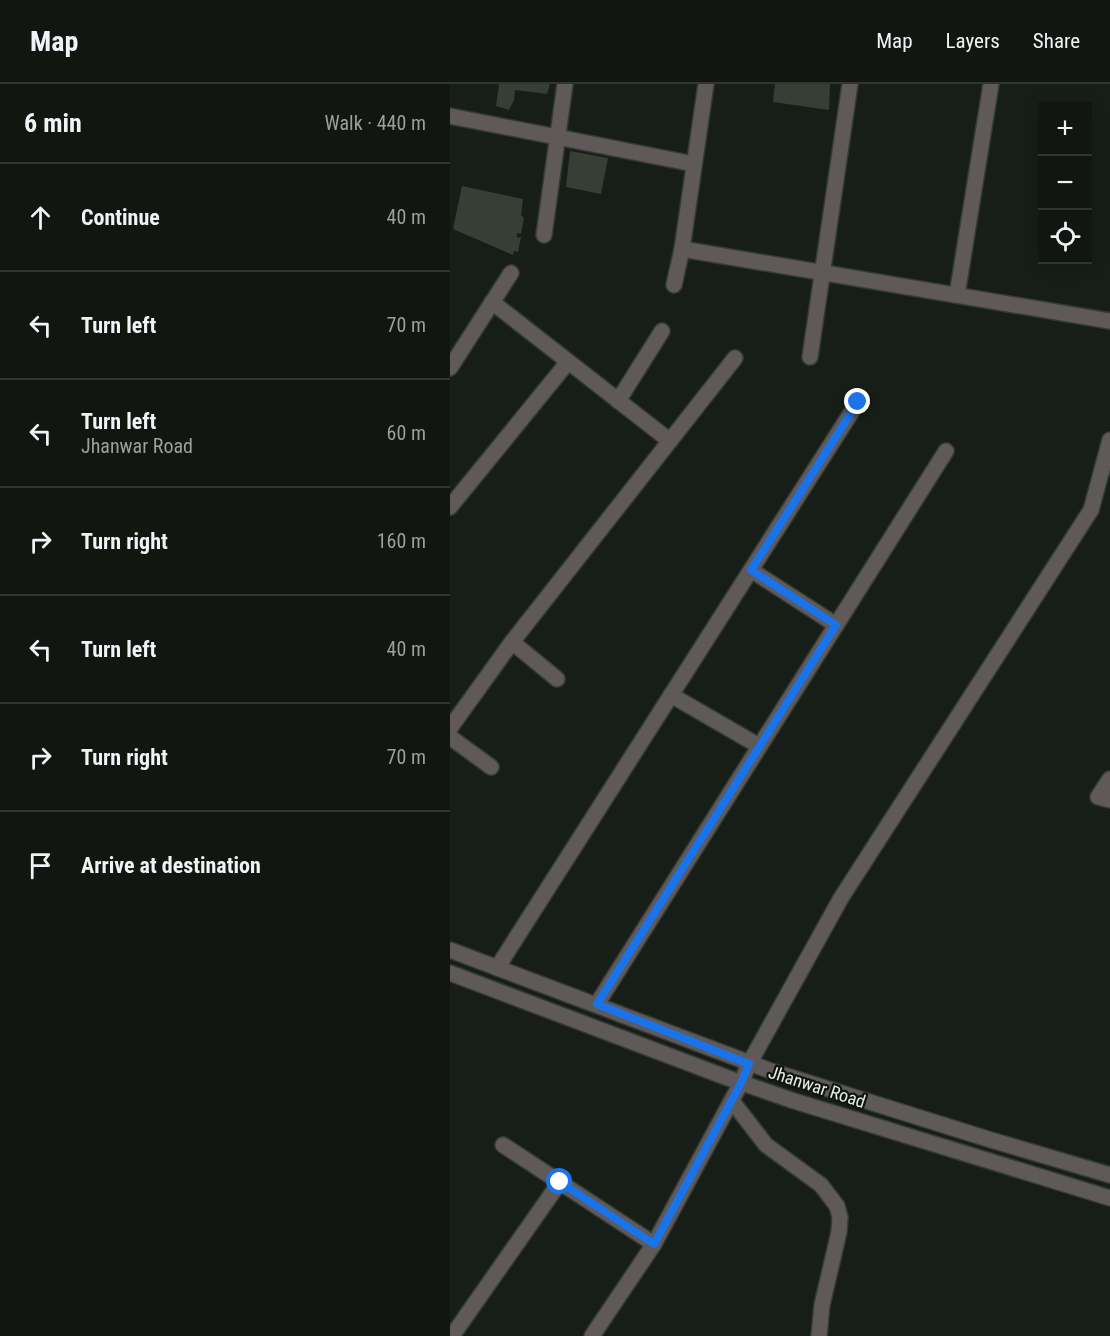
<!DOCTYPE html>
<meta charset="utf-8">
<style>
:root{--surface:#111611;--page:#1e231f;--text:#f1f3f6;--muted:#9c9f9f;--line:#303531}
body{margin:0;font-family:"Roboto Condensed",sans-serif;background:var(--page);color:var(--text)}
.controls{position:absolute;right:18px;top:18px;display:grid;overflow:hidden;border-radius:0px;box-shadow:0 3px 15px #0003}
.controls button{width:54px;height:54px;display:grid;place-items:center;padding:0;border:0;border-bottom:2px solid var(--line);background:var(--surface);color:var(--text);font:30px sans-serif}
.stop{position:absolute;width:18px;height:18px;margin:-14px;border:4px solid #1a73e8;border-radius:50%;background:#fff}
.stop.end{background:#1a73e8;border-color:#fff;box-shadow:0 2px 6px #0008}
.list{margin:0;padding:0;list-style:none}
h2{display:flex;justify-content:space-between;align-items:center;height:78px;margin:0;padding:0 24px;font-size:26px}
h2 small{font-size:20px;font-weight:400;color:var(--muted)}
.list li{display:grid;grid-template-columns:39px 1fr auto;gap:18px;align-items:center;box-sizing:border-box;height:108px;padding:0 24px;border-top:2px solid var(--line)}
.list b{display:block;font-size:22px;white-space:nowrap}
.list p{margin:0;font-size:20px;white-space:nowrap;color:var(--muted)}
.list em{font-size:20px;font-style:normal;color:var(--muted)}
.icon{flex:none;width:33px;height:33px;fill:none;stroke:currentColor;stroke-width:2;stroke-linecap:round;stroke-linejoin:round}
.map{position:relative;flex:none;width:660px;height:1252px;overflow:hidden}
header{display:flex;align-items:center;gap:36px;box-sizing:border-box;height:84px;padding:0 30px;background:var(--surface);border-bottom:2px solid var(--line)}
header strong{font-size:28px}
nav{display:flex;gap:33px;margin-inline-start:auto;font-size:21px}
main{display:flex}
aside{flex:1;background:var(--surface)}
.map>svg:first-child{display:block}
</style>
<header>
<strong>Map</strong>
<nav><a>Map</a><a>Layers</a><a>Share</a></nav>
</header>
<main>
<aside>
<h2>6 min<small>Walk · 440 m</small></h2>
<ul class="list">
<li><svg class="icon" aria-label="ahead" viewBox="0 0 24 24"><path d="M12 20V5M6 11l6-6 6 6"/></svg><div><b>Continue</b></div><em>40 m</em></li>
<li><svg class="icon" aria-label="left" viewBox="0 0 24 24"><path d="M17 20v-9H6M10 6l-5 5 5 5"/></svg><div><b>Turn left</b></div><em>70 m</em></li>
<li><svg class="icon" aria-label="left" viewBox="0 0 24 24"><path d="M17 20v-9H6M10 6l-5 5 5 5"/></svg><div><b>Turn left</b><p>Jhanwar Road</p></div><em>60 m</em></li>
<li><svg class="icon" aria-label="right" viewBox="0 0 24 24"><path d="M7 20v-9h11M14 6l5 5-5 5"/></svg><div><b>Turn right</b></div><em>160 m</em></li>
<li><svg class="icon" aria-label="left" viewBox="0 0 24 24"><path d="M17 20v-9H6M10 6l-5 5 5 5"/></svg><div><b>Turn left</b></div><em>40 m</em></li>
<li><svg class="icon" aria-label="right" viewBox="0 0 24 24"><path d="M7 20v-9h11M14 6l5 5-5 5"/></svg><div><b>Turn right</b></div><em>70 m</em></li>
<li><svg class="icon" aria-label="arrive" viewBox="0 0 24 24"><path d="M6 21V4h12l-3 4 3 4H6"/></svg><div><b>Arrive at destination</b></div></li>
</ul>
</aside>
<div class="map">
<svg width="660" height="1252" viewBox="0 0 660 1252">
<rect width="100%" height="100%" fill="#171e17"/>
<g fill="#363e36">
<polygon points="49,0 100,0 97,10 65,6 64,16 59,26 46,22"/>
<polygon points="325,0 380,0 379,26 323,18"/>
<polygon points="120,67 158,74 151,110 116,103"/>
<polygon points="12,102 73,115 71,131 74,134 71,150 67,149 67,154 71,153 68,168 64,167 63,171 3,145"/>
</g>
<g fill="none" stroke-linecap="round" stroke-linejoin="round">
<g stroke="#343b34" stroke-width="18">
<g id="minor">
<polyline points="0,32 244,80"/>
<polyline points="94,151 115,0"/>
<polyline points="232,165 660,237"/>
<polyline points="224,201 232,165 256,0"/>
<polyline points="507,211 541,0"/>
<polyline points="42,218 220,357"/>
<polyline points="360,273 400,0"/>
<polyline points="0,284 61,189"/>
<polyline points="168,317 212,247"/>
<polyline points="0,423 118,278"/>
<polyline points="301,486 386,541"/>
<polyline points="62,558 107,595"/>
<polyline points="221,611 309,662"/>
<polyline points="0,644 62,558 285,274"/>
<polyline points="0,653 41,683"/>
<polyline points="660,695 648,713 660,716"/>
<polyline points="0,866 321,987 541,1056 660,1091"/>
<polyline points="47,884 408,318"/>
<polyline points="0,889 278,994 341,1016 660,1114"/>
<polyline points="147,920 496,367"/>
<polyline points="282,1017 316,1061 371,1101 387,1122 390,1133 389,1148 372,1221 369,1252"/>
<polyline points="53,1061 204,1160"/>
<polyline points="2,1252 110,1098"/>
<polyline points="142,1252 204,1160 291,999 299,980 391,814 641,426 660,356"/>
</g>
</g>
<use href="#minor" stroke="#5f595a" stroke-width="15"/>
</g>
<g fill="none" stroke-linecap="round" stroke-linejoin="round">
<polyline stroke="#1a73e8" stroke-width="8" points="110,1098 204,1160 291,999 299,980 147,920 386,541 301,486 408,318"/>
</g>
<g text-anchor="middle" stroke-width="4.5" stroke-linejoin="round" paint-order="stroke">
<g font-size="18" fill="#e6ebe6" stroke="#0e150e">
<text transform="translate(367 1003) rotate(18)" y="6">Jhanwar Road</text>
</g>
</g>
</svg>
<div class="controls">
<button>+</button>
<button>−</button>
<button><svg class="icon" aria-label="locate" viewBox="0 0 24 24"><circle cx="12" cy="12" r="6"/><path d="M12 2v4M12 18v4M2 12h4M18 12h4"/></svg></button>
</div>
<div class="stop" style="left:110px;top:1098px"></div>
<div class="stop end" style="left:408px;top:318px"></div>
</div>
</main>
